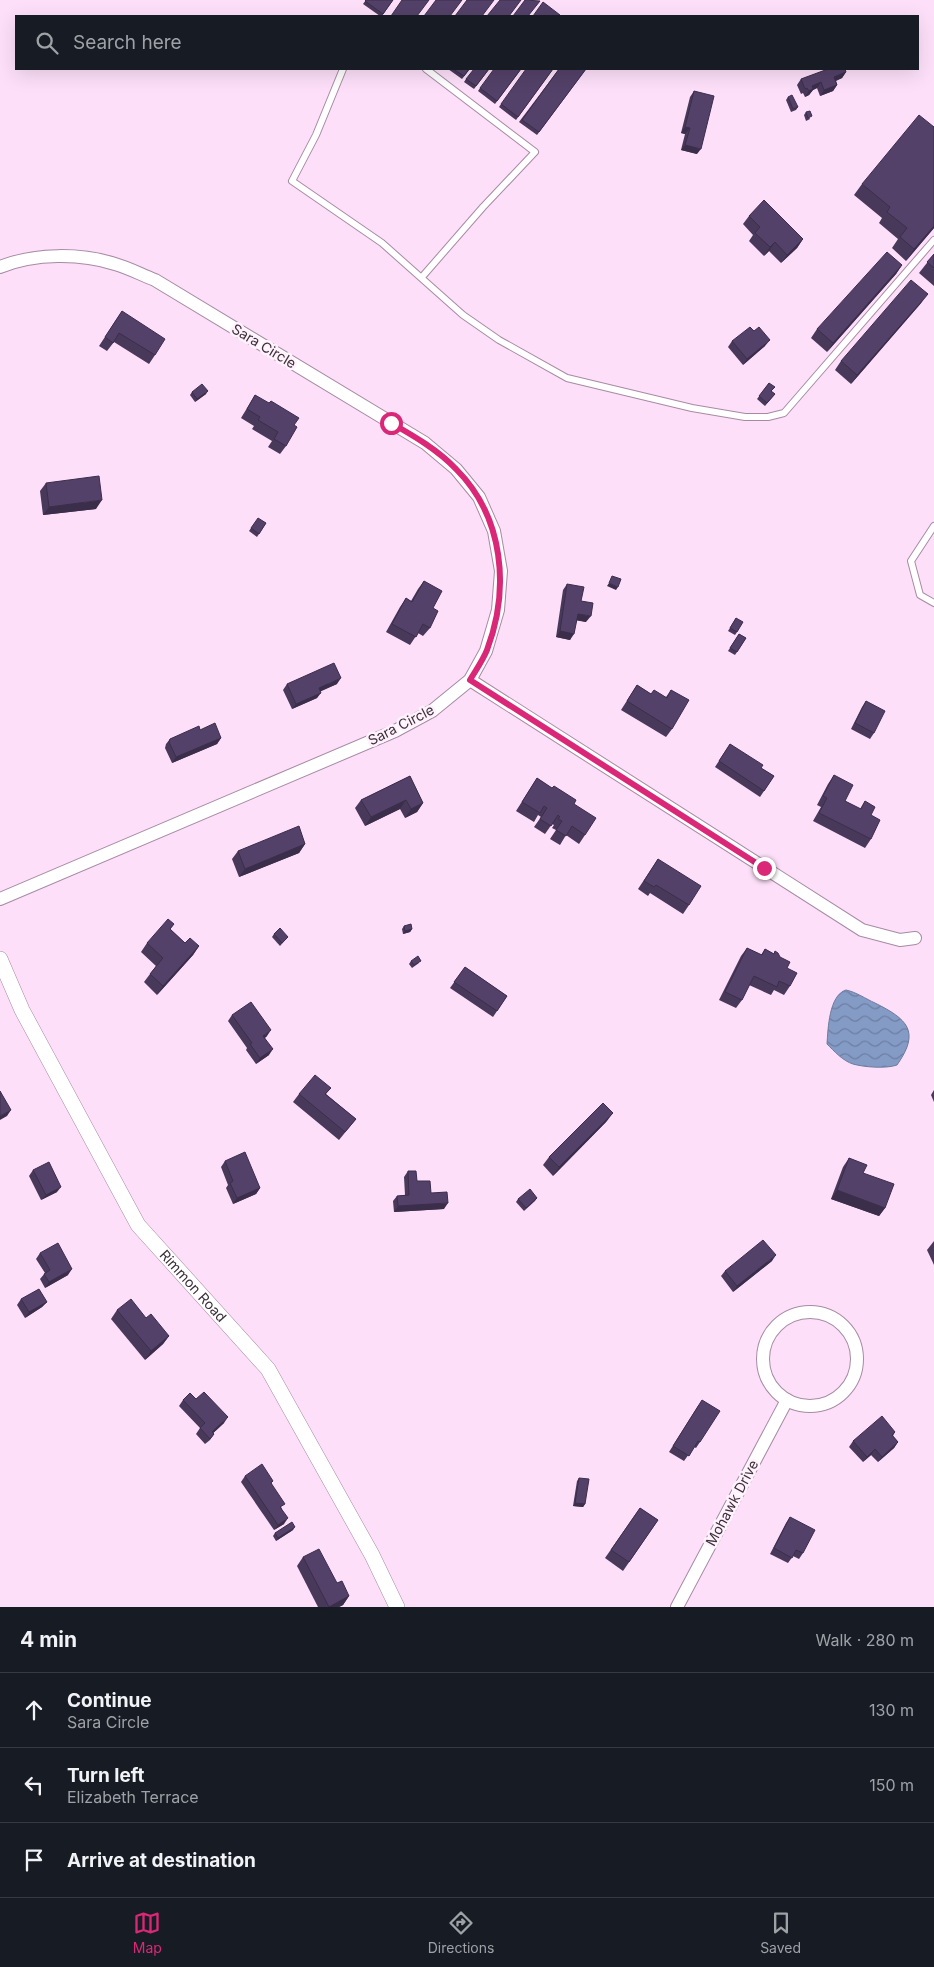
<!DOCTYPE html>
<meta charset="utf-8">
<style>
:root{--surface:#171b24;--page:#20242c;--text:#f1f3f6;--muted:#9ea1a6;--line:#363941;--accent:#db2777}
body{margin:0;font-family:Inter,sans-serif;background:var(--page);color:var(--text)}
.stop{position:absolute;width:15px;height:15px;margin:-11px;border:4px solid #db2777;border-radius:50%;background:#fff}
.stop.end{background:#db2777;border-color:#fff;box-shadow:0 1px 5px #0008}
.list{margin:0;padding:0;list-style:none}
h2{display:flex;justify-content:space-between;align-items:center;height:65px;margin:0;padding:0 20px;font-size:21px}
h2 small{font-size:16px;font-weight:400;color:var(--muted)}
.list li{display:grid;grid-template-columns:32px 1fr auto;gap:15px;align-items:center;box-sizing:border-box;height:75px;padding:0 20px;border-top:1px solid var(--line)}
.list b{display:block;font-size:19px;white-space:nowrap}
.list p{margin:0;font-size:16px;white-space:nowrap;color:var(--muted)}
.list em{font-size:16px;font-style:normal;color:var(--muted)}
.icon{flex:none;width:28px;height:28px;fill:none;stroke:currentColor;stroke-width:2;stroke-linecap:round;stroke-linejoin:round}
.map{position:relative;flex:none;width:934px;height:1607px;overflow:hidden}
.search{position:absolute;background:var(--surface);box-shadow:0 5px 20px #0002;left:15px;right:15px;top:15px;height:55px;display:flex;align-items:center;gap:12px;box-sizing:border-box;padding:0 18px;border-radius:0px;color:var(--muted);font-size:19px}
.sheet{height:290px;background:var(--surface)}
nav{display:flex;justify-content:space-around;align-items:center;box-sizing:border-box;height:70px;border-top:1px solid var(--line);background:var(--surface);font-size:14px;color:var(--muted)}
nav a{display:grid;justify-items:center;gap:2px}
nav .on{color:var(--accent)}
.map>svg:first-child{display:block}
</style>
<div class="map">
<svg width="934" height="1607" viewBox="0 0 934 1607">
<defs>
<pattern id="water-waves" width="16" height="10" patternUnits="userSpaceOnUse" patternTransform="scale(1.25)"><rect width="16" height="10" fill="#849bc6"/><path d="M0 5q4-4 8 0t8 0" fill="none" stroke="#6d7fa2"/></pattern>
</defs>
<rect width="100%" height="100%" fill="#fddff9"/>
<path fill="url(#water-waves)" stroke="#6e7b9c" d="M846,990C856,992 866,999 875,1003C907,1019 921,1031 897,1065C886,1069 863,1067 853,1064C843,1061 834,1051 827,1044C828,1029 829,995 846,990Z"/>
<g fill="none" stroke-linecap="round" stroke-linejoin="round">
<g stroke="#a68ba3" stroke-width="8">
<g id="service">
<polyline points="343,69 316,135 292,181 382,243 463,315 499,340 567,378 692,408 745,417 768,417 784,413 934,240"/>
<polyline points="422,277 483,207 535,152 426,69"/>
<polyline points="934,526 911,561 920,595 934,603"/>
</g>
</g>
<g stroke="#a68ba3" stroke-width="14">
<g id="minor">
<path d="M0,267C35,253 80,253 115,264C129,268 142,275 155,280L425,443L456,469L479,497L494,531L501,571L498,610L486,651L470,680L432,711L395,731L0,899"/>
<polyline points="470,680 862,930 900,940 915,938"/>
<circle cx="810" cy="1359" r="47"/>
<polyline points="677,1607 787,1400"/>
</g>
</g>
<g stroke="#a68ba3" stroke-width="16">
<g id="tertiary">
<path id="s1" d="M0,959L22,1010L138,1225L268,1369L372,1555L397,1607"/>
</g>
</g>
<use href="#service" stroke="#fff" stroke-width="6"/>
<use href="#minor" stroke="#fff" stroke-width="12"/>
<use href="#tertiary" stroke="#fff" stroke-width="15"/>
</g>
<g fill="#48385a">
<polygon points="366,0 393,0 382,16 380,16 363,4"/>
<polygon points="448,69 470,69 462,79"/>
<polygon points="489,69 474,89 464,82 466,79"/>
<polygon points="521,69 495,104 478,91 480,88"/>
<polygon points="553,69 516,120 499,107 501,104"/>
<polygon points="559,69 586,69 537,135 519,122"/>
<polygon points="846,72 842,78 836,81 837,85 833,91 820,96 817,88 813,90 809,95 805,97 803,93 801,94 797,85 801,79"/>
<polygon points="694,91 697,154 681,150 685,134 681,133 690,97"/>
<polygon points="788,97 798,107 796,110 791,112 786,100"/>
<polygon points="806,112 810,119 806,121 804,115"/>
<polygon points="862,184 934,228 906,261 892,248 898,239 879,223 882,218 854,195"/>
<polygon points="749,216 803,239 797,248 781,263 769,251 764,256 749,241 753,235 743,224"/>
<polygon points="934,254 934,286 919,273"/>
<polygon points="902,265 896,274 827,352 811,338 817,329"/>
<polygon points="922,302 851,384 835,370 841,361"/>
<polygon points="122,311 155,355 149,364 114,342 107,351 99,346"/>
<polygon points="732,341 765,346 743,365 728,347"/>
<polygon points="769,383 771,391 775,394 765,406 757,399"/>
<polygon points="192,392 206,394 195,402 190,395"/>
<polygon points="255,395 294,425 286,446 280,454 268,447 272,441 252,429 254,426 241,418"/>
<polygon points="46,483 96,509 43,515 40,491"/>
<polygon points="266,523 257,537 249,531 251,528"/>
<polygon points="424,581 433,608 430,628 423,636 418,633 410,645 386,632 400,607 406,598 411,601 418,589"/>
<polygon points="567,584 581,601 586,622 577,620 570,640 556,637 563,590"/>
<polygon points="736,618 737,632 735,635 728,631"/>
<polygon points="739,634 746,638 735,655 728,651"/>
<polygon points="287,684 337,684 320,691 317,698 292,709 283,690"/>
<polygon points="637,685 651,694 666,697 671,690 672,729 666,737 621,710"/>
<polygon points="866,701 874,733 870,739 851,729 862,707"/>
<polygon points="200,730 221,738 217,744 172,763 165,748 166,744 170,739"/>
<polygon points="730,744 761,768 774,776 760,797 715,767"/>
<polygon points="834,775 845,801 860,809 865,801 871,839 865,848 813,821 821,807 817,805 828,784"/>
<polygon points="410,776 423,803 417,812 405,818 400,809 365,826 355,808 361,800"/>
<polygon points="537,778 574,804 585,835 579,844 566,835 560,845 550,839 556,830 552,828 554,825 552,824 545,834 534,827 541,817 538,815 534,822 516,811"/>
<polygon points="305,844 299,853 239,877 232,859 238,851"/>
<polygon points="658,859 689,905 683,914 650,893 648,896 638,889"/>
<polygon points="174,924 170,929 185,943 199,946 193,955 157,995 144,982 156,966 141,952 147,943"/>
<polygon points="404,926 412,929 410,932 403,934 402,929"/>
<polygon points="274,934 288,937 280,946 272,937"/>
<polygon points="747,948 761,955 765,949 774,954 775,951 787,968 790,986 784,995 774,990 771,995 749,985 742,1000 736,1008 719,1000 741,956"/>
<polygon points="411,961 419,963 412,968 409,964"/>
<polygon points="465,967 507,996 493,1017 450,988"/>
<polygon points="232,1015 267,1036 265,1038 269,1055 256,1064 246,1050 247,1048 228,1021"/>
<polygon points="331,1088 326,1094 356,1119 339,1140 293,1102 299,1094"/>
<polygon points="934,1090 934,1102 931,1095"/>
<polygon points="607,1121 553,1176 543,1165 549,1157"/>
<polygon points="849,1158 863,1173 885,1208 879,1216 831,1199 843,1167"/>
<polygon points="225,1161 260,1188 256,1194 233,1204 226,1188 228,1185 221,1167"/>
<polygon points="33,1170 57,1192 41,1200 29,1176"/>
<polygon points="408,1171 417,1181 431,1193 444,1209 394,1212 393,1201 397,1196 405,1195 404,1177"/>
<polygon points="537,1198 535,1201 524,1211 516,1202 518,1199"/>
<polygon points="934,1241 934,1265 927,1250"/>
<polygon points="40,1253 68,1275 45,1288 40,1279 45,1273 36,1259"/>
<polygon points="772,1261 733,1292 721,1276 725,1271"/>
<polygon points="21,1299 47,1302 42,1307 25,1318 17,1305"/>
<polygon points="117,1310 146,1318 169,1336 163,1344 145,1360 111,1319"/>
<polygon points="196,1399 224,1423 213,1433 214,1434 210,1440 205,1444 196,1434 200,1428 179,1406 183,1400"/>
<polygon points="698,1406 700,1442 696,1448 694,1447 684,1461 669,1452"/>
<polygon points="895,1432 893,1436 898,1442 894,1448 878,1462 871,1455 863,1462 849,1447 853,1441"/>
<polygon points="245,1476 271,1483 282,1509 284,1524 274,1530 241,1482"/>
<polygon points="579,1478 585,1504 583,1507 573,1506 577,1481"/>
<polygon points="640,1508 658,1520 623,1571 605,1558"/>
<polygon points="790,1517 803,1553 799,1559 793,1556 788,1563 770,1554 786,1523"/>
<polygon points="293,1530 276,1541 273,1536 275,1533"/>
<polygon points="303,1557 337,1583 349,1596 343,1605 339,1607 318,1607 297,1566"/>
</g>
<g fill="#3b2e4a">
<polygon points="846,72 842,78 830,83 834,77"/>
<polygon points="821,82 817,88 813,90 809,95 805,97 812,86"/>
<polygon points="837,85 833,91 820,96 824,90"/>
<polygon points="685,127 690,128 685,134 681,133"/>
<polygon points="685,145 701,149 697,154 681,150"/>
<polygon points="934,226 934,228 906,261 914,249"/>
<polygon points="803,239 797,248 781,263 787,255"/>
<polygon points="775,242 769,251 764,256 770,247"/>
<polygon points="902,265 896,274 827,352 833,343"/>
<polygon points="928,294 922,302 851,384 857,375"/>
<polygon points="770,340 765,346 743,365 747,359"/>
<polygon points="208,391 206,394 195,402 197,399"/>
<polygon points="102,500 96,509 43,515 49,507"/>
<polygon points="609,583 618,587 616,590 607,586"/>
<polygon points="578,614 591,616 586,622 574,620"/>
<polygon points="560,631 574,634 570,640 556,637"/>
<polygon points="341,678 337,684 315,694 319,688"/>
<polygon points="321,693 317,698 292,709 296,704"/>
<polygon points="221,738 217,744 172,763 176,757"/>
<polygon points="406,800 400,809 365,826 371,817"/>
<polygon points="423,803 417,812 405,818 411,809"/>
<polygon points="305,844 299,853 239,877 245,869"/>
<polygon points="412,929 410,932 403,934 405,931"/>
<polygon points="199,946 193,955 157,995 163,986"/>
<polygon points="271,1030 267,1036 259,1042 263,1036"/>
<polygon points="273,1049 269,1055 256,1064 260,1058"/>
<polygon points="11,1110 7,1116 0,1120 0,1116"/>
<polygon points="613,1113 607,1121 553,1176 559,1167"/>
<polygon points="61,1187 57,1192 41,1200 46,1195"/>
<polygon points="260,1188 256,1194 233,1204 237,1198"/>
<polygon points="837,1190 885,1208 879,1216 831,1199"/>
<polygon points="448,1203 444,1209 394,1212 398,1206"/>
<polygon points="776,1255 772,1261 733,1292 737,1286"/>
<polygon points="72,1269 68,1275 45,1288 49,1282"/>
<polygon points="47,1302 42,1307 25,1318 29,1312"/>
<polygon points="169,1336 163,1344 145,1360 151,1351"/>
<polygon points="228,1417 224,1423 208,1438 212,1432"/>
<polygon points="898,1442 894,1448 878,1462 882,1457"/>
<polygon points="875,1449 871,1455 863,1462 867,1457"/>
<polygon points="575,1503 585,1504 583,1507 573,1506"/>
<polygon points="288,1518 284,1524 274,1530 278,1525"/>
<polygon points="295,1527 293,1530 276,1541 278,1538"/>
<polygon points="349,1596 343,1605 339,1607 329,1607"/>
</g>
<g fill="#544169" stroke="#3b2e4a">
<polygon points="366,0 393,0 383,14 365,1"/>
<polygon points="402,0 429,0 417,16 391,16"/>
<polygon points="436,0 462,0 450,16 424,16"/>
<polygon points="467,0 494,0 482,16 455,16"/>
<polygon points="500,0 521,0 509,16 487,16"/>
<polygon points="525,0 540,1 528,16 513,16"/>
<polygon points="543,2 560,15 559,16 533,16"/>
<polygon points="453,69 469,69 464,76"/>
<polygon points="474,69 489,69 476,86 466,79"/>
<polygon points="494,69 521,69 497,101 480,88"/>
<polygon points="526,69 553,69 518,117 501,104"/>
<polygon points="559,69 586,69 539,132 522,120"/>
<polygon points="828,69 845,69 846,72 834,77 837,85 824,90 821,82 812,86 813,89 809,91 807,88 805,89 801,79"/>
<polygon points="694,91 714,96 701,149 685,145 690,128 685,127"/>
<polygon points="792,95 798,107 793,109 788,97"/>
<polygon points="810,111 812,116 808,118 806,112"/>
<polygon points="919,115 934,127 934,226 914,249 900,237 907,228 887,212 890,207 862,184"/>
<polygon points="764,200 803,239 787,255 775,242 770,247 755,233 760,227 749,216"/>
<polygon points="887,252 902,265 833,343 817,329"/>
<polygon points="934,254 934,268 927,262"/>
<polygon points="911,280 928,294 857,375 841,361"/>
<polygon points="122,311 165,339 155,355 119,333 113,343 105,337"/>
<polygon points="750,327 754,331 759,327 770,340 747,359 732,341"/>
<polygon points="769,383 775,387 771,391 775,394 767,403 759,396"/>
<polygon points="202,384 208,391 197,399 192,392"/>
<polygon points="255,395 269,403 271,401 299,418 294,425 297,427 286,446 274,439 278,432 258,420 260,417 247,409"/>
<polygon points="99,476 102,500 49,507 46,483"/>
<polygon points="258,518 266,523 259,534 251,528"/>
<polygon points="612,576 621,579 618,587 609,583"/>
<polygon points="424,581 442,591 433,608 438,611 430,628 423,624 416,637 392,624 406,598 412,602"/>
<polygon points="567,584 584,587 581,601 593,603 591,616 578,614 574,634 560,631"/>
<polygon points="736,618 743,622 737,632 730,628"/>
<polygon points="739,634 746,638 737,652 730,648"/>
<polygon points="334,663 341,678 319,688 321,693 296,704 287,684"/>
<polygon points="637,685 651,694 654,690 667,698 671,690 689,700 672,729 627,701"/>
<polygon points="866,701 885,711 874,733 855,723"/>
<polygon points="215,723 221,738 176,757 169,742 170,739 199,726 200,730"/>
<polygon points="730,744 763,765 761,768 774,776 764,791 719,761"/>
<polygon points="834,775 853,785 845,801 861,809 865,801 875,807 871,815 880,820 871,839 819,813 827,798 823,796"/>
<polygon points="410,776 423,803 411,809 406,800 371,817 361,800"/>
<polygon points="537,778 552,788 554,786 576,800 574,804 596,818 585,835 572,826 566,836 556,830 562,821 558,819 560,817 558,815 551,826 540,819 547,808 544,806 540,813 522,802"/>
<polygon points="299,826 305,844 245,869 238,851"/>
<polygon points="658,859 701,886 689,905 656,885 654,887 644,881"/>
<polygon points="168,919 174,924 170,929 185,943 190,938 199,946 163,986 150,974 163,958 147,943"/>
<polygon points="411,924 412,929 405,931 404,926"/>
<polygon points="280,928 288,937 282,943 274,934"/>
<polygon points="747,948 762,955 765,949 774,954 775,951 778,953 780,957 790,962 787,968 797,973 790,986 779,981 777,987 754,976 742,1000 725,992"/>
<polygon points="418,956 421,961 414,965 411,961"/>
<polygon points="465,967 507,996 497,1011 454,982"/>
<polygon points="251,1002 271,1030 263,1036 273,1049 260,1058 250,1044 252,1043 232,1015"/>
<polygon points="315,1075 331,1088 325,1094 356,1119 345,1132 299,1094"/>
<polygon points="0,1091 11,1110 0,1116"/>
<polygon points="603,1103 613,1113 559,1167 549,1157"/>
<polygon points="245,1152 260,1188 237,1198 230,1183 233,1181 225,1161"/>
<polygon points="849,1158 867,1165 863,1173 894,1184 885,1208 837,1190"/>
<polygon points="49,1162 61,1187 46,1195 33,1170"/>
<polygon points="408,1171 416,1171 417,1181 430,1181 431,1193 447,1192 448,1203 398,1206 397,1196 409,1195"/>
<polygon points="530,1189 537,1198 526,1208 518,1199"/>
<polygon points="763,1240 776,1255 737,1286 725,1271"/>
<polygon points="58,1243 72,1269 49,1282 44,1274 50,1270 40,1253"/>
<polygon points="39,1289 47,1302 29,1312 21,1299"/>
<polygon points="131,1299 146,1318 151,1314 169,1336 151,1351 117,1310"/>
<polygon points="204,1392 228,1417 212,1432 214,1434 210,1439 200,1428 205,1423 183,1400 190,1393 196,1399"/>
<polygon points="702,1400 720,1411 700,1442 698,1441 689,1456 673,1446"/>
<polygon points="882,1416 895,1432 892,1435 898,1442 882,1457 875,1449 867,1457 853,1441"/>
<polygon points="262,1464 273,1481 271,1483 285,1504 280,1507 288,1518 278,1525 245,1476"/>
<polygon points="579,1478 589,1479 585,1504 575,1503"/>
<polygon points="640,1508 658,1520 629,1562 611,1550"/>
<polygon points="790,1517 815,1530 803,1553 796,1550 792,1558 774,1548"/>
<polygon points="292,1522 295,1527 278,1538 275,1533"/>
<polygon points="319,1549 337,1583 342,1581 349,1596 329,1607 303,1557"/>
</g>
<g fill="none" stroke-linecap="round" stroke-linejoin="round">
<path stroke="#db2777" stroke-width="6" d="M391,423C414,436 438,450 456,469C504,517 510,589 487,650C483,660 476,670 470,680L764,868"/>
</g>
<g text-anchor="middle" stroke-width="5" stroke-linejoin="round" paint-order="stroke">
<g font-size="14" fill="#3b303a" stroke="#fff2fd">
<text transform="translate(264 346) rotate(31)" y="5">Sara Circle</text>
<text transform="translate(401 725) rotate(-27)" y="5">Sara Circle</text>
<text dy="5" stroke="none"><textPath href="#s1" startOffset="382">Rimmon Road</textPath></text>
<text transform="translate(732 1503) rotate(-62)" y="5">Mohawk Drive</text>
</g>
</g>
</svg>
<div class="stop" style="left:391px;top:423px"></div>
<div class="stop end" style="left:764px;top:868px"></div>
<div class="search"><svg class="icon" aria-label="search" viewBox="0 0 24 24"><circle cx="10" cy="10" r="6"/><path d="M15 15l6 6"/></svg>Search here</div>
</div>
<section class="sheet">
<h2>4 min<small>Walk · 280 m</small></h2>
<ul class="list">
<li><svg class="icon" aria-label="ahead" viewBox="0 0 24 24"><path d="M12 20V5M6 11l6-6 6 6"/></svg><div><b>Continue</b><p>Sara Circle</p></div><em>130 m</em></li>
<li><svg class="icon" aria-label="left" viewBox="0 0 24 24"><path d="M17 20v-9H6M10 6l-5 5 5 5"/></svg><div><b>Turn left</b><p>Elizabeth Terrace</p></div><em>150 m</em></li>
<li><svg class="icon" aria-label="arrive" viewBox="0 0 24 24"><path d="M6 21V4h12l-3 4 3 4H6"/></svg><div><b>Arrive at destination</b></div></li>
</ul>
</section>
<nav>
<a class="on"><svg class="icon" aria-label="map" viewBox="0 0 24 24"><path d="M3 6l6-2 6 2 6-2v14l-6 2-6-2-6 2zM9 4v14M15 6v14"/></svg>Map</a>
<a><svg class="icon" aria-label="directions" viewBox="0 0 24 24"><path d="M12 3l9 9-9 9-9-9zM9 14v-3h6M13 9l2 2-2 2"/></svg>Directions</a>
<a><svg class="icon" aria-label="saved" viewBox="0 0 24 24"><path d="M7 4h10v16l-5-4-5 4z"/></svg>Saved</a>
</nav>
